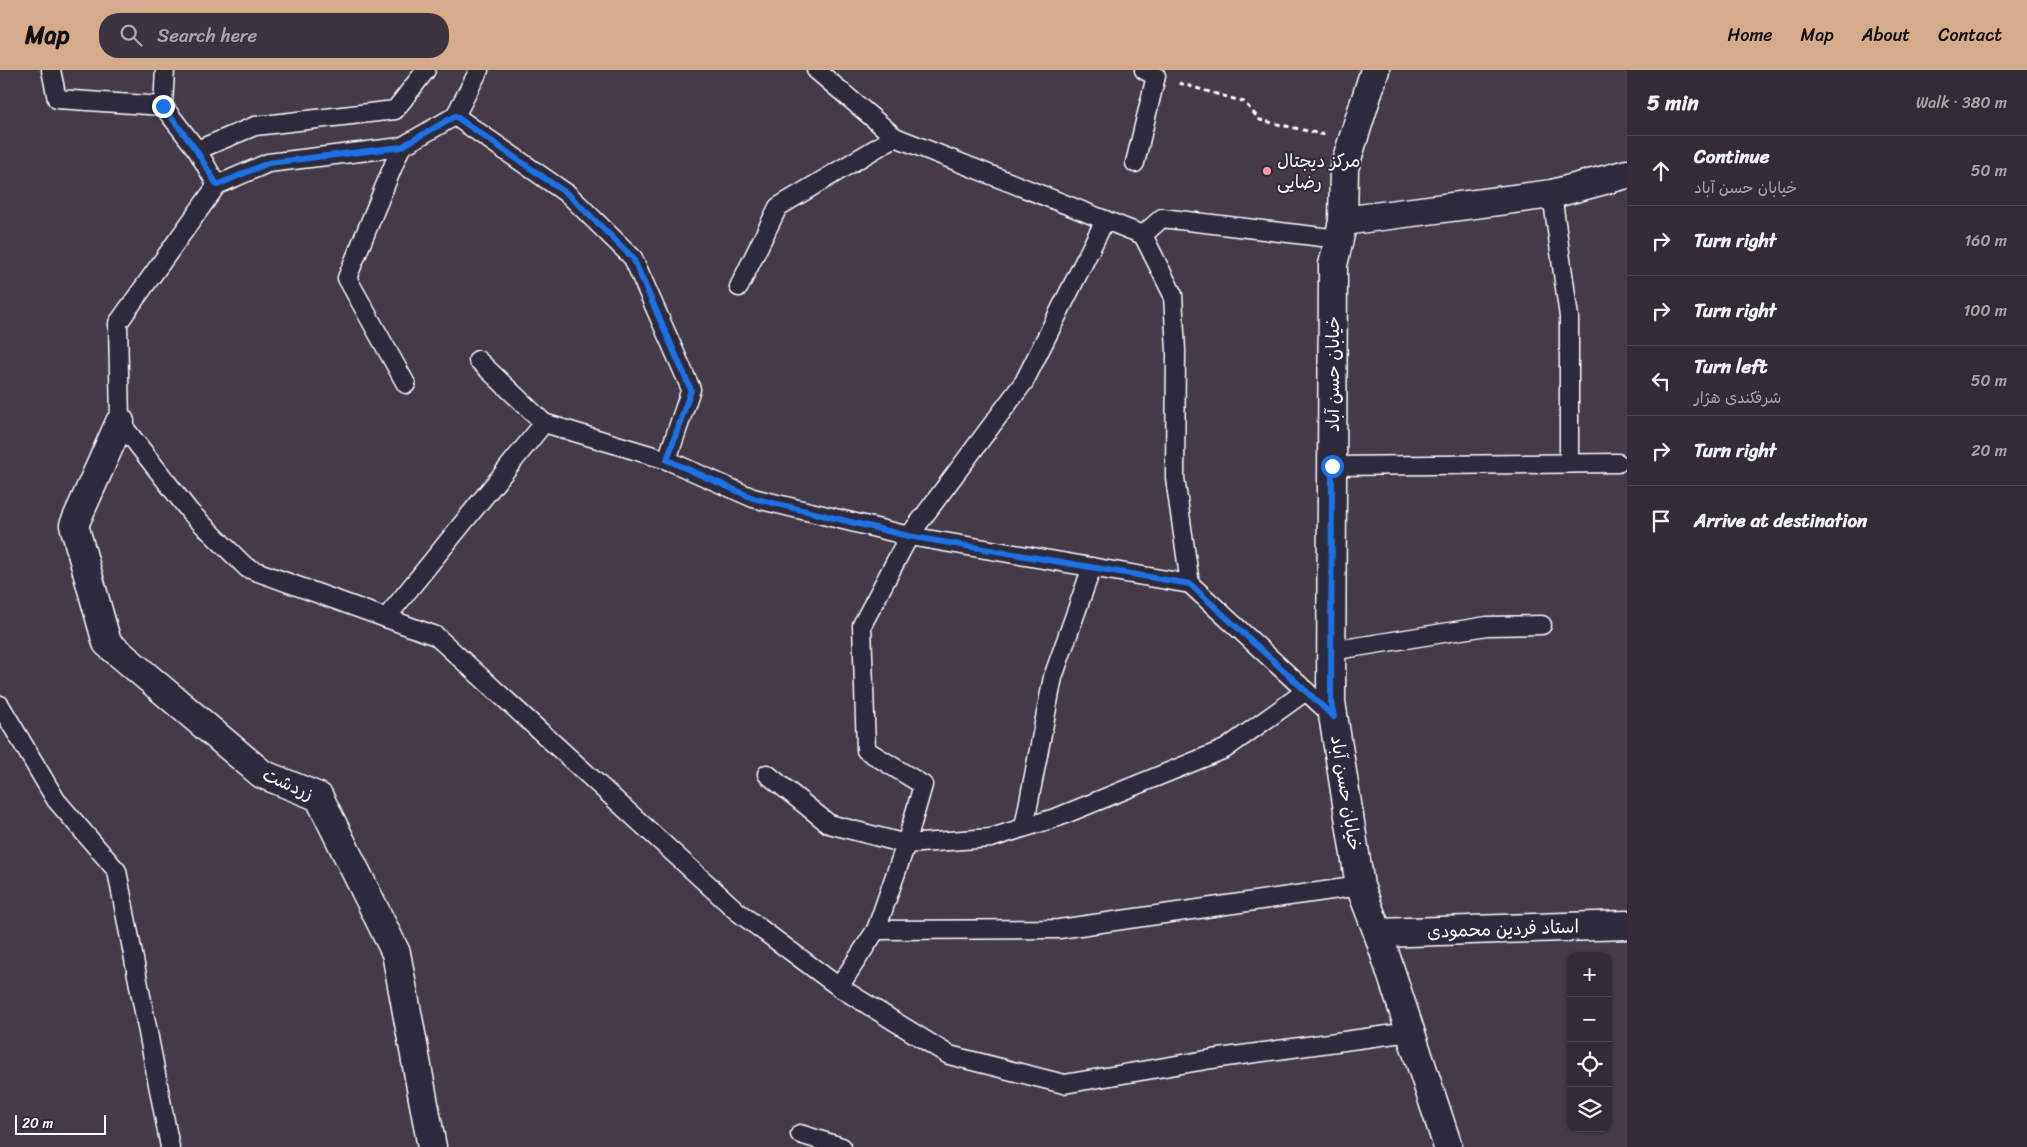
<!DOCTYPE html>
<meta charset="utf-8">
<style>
:root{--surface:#332c36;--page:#3b343e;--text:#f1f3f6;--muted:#a9a7ad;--line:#4e4851;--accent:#d6ab8b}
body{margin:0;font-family:Sriracha,"Playpen Sans Arabic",sans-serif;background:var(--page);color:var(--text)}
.controls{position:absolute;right:15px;bottom:15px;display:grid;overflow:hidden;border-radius:10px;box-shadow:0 1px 4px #0004}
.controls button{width:45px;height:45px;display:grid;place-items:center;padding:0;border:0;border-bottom:1px solid var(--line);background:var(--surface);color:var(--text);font:25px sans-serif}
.scale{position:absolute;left:15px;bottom:12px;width:91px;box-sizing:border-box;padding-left:5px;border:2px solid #fff;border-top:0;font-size:14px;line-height:18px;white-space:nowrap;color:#fff;-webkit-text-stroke:4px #2f2a3d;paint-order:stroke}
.stop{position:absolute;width:15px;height:15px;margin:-11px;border:4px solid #1a73e8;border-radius:50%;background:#fff}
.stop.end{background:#1a73e8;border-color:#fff;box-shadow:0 1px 5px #0008}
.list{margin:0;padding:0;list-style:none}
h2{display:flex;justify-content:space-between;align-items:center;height:65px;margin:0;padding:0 20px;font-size:21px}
h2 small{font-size:16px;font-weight:400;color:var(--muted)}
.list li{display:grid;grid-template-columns:32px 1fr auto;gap:15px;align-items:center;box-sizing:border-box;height:70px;padding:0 20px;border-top:1px solid var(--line)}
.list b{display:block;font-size:19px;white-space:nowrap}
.list p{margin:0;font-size:16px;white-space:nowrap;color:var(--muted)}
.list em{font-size:16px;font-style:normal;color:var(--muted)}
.icon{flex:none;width:28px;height:28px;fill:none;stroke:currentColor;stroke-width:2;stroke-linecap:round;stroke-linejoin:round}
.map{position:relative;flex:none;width:1627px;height:1077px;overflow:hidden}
header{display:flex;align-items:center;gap:30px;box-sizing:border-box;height:70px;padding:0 25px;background:var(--accent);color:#111}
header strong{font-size:24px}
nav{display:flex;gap:28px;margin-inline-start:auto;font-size:18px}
.search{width:350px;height:45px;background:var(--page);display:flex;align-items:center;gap:12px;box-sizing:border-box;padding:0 18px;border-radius:20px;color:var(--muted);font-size:19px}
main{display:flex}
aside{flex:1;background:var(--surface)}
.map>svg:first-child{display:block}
</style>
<header>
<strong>Map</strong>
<div class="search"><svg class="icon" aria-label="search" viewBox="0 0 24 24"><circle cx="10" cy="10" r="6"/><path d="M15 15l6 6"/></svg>Search here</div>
<nav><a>Home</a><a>Map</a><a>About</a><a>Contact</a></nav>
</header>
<main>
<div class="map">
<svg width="1627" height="1077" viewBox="0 0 1627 1077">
<rect width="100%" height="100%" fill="#443a48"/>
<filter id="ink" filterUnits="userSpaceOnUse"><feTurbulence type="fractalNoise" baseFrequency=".02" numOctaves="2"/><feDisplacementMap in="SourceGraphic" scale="10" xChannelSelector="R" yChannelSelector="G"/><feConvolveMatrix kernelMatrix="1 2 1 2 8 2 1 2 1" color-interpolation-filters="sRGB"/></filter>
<g filter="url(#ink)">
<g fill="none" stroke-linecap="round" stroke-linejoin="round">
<g stroke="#fff" stroke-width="21">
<g id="service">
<polyline points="51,0 57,29 163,36"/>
<polyline points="165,0 163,36 197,80"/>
<polyline points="426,0 395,40 255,56 197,80 217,115 118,253 120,352 190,442 247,498 436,566 738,842 839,917 949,985 1064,1014 1212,989 1410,962"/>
<polyline points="816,0 895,67 1143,165"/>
<polyline points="455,46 569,125 633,188 691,319 667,390"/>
<polyline points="401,77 347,208 406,314"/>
<polyline points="1135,93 1156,6 1144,0"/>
<polyline points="217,115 268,93 401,77 455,46 479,0"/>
<polyline points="1552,124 1569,247 1569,393"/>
<polyline points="739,217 778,137 895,67"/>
<polyline points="478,290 544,353"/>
<polyline points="1332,396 1618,393"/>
<polyline points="1190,514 1175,408 1176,281 1173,225 1143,165 1162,148 1339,169"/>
<polyline points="386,548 544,353 667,390 753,428 909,466 1190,514 1334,647"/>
<polyline points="1331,581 1487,556 1542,555"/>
<polyline points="0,635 56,730 117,801 170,1077"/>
<polyline points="767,704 829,754 906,774 991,768 1058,747 1225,679 1306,621"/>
<polyline points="1024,757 1053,607 1092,497"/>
<polyline points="876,860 1059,859 1360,816"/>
<polyline points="839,917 876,860 906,774 923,715 866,680 862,555 909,466 1024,312 1105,150"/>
<polyline points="800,1064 842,1077"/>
</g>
</g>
<g stroke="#fff" stroke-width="31">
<g id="minor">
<polyline points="1343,151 1552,124 1627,104"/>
<polyline points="120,352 74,455 107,573 262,704 319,727 396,883 432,1077"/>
<polyline points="1378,863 1627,855"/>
</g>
</g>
<g stroke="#fff" stroke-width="31">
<polyline id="secondary" points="1375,0 1344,98 1343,151 1333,195 1331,632 1360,816 1378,863 1448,1077"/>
</g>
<polyline stroke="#fff" stroke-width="3" stroke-dasharray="5 4" stroke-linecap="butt" points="1179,13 1244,32 1260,50 1325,65"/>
<use href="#service" stroke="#2f2a3d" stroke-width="18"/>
<use href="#minor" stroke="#2f2a3d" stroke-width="28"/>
<use href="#secondary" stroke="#2f2a3d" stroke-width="28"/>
</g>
</g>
<g fill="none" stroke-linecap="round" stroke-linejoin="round" filter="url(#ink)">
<polyline stroke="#1a73e8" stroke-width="6" points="163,36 196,80 217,115 268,93 401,77 455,46 569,125 633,188 691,320 667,390 753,428 908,466 1190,514 1334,647 1331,632 1332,396"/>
</g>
<circle fill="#ff9aa2" stroke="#2f2a3d" stroke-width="2" cx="1267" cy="101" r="5"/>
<g text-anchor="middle" stroke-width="4" stroke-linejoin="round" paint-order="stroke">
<g font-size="18" fill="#fff" stroke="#2f2a3d" text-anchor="start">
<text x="1277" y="97">مرکز دیجتال<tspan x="1277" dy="21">رضایی</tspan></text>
</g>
<g font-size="18" fill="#fff" stroke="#2f2a3d">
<text transform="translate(1333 304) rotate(-90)" y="6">خیابان حسن آباد</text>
<text transform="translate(288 714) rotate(24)" y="6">زردشت</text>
<text transform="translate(1346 723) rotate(81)" y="6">خیابان حسن آباد</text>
<text transform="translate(1503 859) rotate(-2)" y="6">استاد فردین محمودی</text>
</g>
</g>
</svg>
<div class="controls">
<button>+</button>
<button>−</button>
<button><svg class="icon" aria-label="locate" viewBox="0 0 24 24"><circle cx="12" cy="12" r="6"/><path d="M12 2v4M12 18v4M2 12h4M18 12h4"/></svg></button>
<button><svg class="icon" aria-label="layers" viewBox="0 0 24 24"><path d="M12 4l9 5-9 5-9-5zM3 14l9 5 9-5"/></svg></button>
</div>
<div class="scale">20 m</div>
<div class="stop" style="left:1332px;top:396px"></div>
<div class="stop end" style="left:163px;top:36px"></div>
</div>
<aside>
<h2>5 min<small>Walk · 380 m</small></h2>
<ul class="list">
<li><svg class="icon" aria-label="ahead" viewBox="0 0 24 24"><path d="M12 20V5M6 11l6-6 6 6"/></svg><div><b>Continue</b><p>خیابان حسن آباد</p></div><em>50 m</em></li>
<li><svg class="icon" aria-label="right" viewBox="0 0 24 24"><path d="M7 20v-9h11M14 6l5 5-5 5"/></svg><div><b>Turn right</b></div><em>160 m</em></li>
<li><svg class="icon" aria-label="right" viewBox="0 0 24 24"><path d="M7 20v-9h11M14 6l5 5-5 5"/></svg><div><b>Turn right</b></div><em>100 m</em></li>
<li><svg class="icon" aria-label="left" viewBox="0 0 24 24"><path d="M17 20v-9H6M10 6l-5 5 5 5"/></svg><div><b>Turn left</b><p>شرفکندی هژار</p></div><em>50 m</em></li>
<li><svg class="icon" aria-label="right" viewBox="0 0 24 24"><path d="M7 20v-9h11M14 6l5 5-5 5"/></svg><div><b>Turn right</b></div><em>20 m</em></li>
<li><svg class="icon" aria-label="arrive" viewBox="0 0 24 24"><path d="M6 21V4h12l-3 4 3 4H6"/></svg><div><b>Arrive at destination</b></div></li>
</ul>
</aside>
</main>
